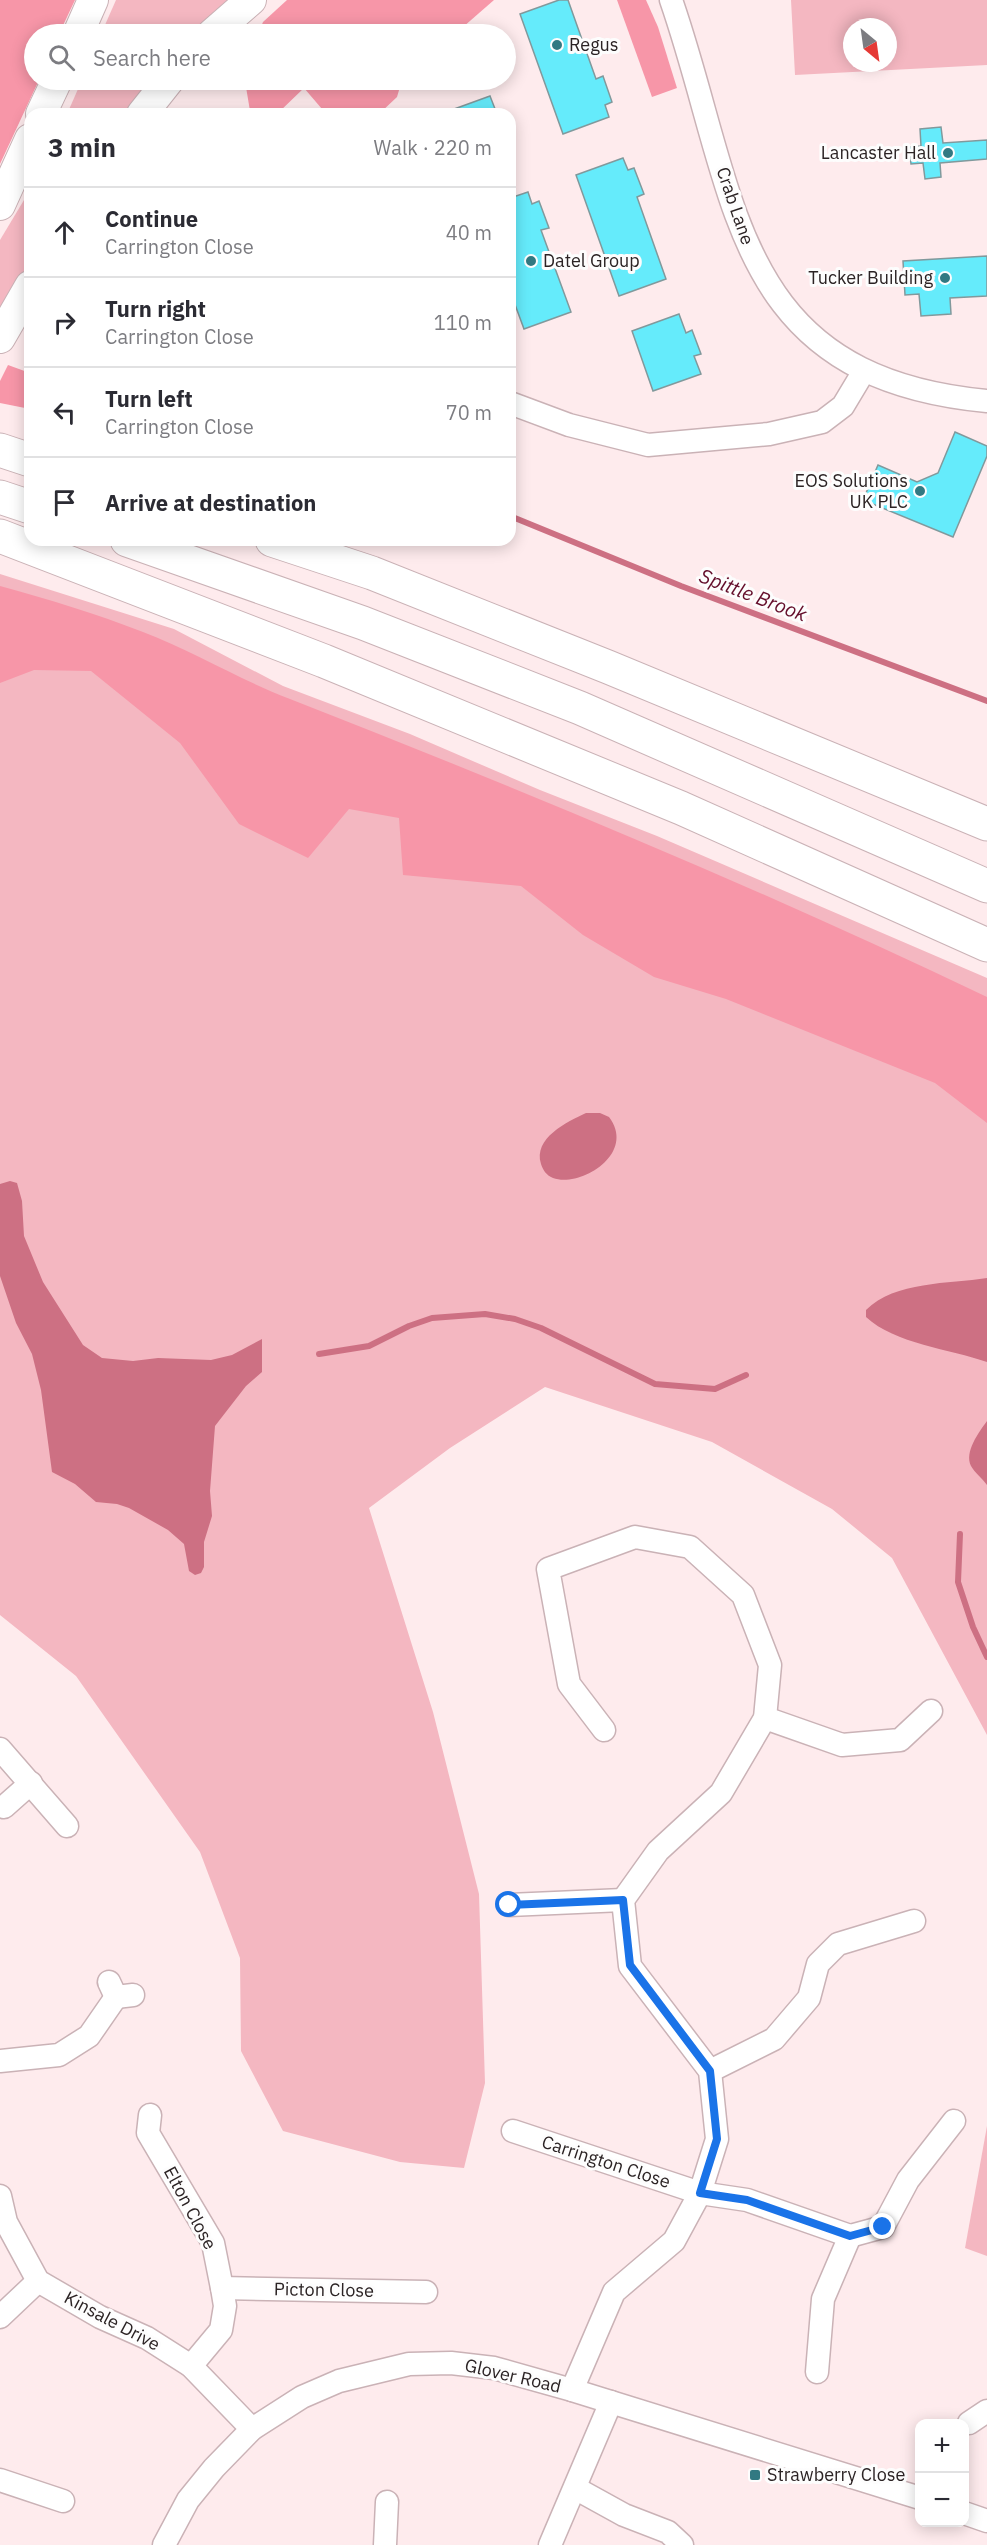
<!DOCTYPE html>
<meta charset="utf-8">
<style>
:root{--surface:#fff;--page:#f2f2f3;--text:#2b2b33;--muted:#7c7c81;--line:#e1e1e2}
body{margin:0;font-family:"IBM Plex Sans",sans-serif;background:var(--page);color:var(--text)}
.controls{position:absolute;right:18px;bottom:18px;display:grid;overflow:hidden;border-radius:12px;box-shadow:0 3px 15px #0003}
.controls button{width:54px;height:54px;display:grid;place-items:center;padding:0;border:0;border-bottom:2px solid var(--line);background:var(--surface);color:var(--text);font:30px sans-serif}
.compass{position:absolute;left:843px;top:18px;width:54px;height:54px;border-radius:50%;background:var(--surface);box-shadow:0 3px 15px #0003;rotate:151deg}
.stop{position:absolute;width:18px;height:18px;margin:-14px;border:4px solid #1a73e8;border-radius:50%;background:#fff}
.stop.end{background:#1a73e8;border-color:#fff;box-shadow:0 2px 6px #0008}
.list{margin:0;padding:0;list-style:none}
h2{display:flex;justify-content:space-between;align-items:center;height:78px;margin:0;padding:0 24px;font-size:26px}
h2 small{font-size:20px;font-weight:400;color:var(--muted)}
.list li{display:grid;grid-template-columns:39px 1fr auto;gap:18px;align-items:center;box-sizing:border-box;height:90px;padding:0 24px;border-top:2px solid var(--line)}
.list b{display:block;font-size:22px;white-space:nowrap}
.list p{margin:0;font-size:20px;white-space:nowrap;color:var(--muted)}
.list em{font-size:20px;font-style:normal;color:var(--muted)}
.icon{flex:none;width:33px;height:33px;fill:none;stroke:currentColor;stroke-width:2;stroke-linecap:round;stroke-linejoin:round}
.map{position:relative;flex:none;width:987px;height:2545px;overflow:hidden}
.search{position:absolute;background:var(--surface);box-shadow:0 3px 15px #0003;left:24px;top:24px;width:492px;height:66px;display:flex;align-items:center;gap:15px;box-sizing:border-box;padding:0 21px;border-radius:33px;color:var(--muted);font-size:22px}
.panel{position:absolute;background:var(--surface);box-shadow:0 3px 15px #0003;left:24px;top:108px;width:492px;height:438px;border-radius:18px}
.map>svg:first-child{display:block}
</style>
<div class="map">
<svg width="987" height="2545" viewBox="0 0 987 2545">
<rect width="100%" height="100%" fill="#feebed"/>
<g fill="#f4b7c1" fill-rule="evenodd">
<polygon points="116,0 234,0 195,34 101,34"/>
<path d="M791,0H987V65L795,75ZM852,27H888V63H852Z"/>
<polygon points="82,80 154,80 126,114 67,114"/>
<polygon points="30,190 30,261 0,312 0,240"/>
<polygon points="0,574 174,629 283,686 410,734 540,790 657,836 987,978 987,1735 892,1558 832,1509 712,1442 545,1387 450,1448 369,1508 433,1712 479,1894 485,2083 464,2168 400,2162 283,2131 241,2051 240,1958 200,1852 76,1676 0,1615"/>
<polygon points="987,2126 987,2256 965,2248"/>
</g>
<g fill="#f796a8">
<polygon points="0,0 75,0 59,34 34,34 34,80 39,80 0,164"/>
<polygon points="287,0 494,0 455,34 258,34 263,22"/>
<polygon points="617,0 646,0 658,27 677,88 652,97"/>
<polygon points="254,80 402,80 397,97 379,114 316,114 322,109 304,88 277,114 247,114 250,111 246,87"/>
<polygon points="8,365 30,373 30,409 0,403 0,381"/>
<path d="M0,586C48,599 97,614 143,632C193,651 240,680 290,699C525,791 759,888 987,997V1123L935,1083L726,999L654,977L583,935L521,886L403,875L399,818L349,809L308,858L239,824L180,743L91,671L34,670L0,683Z"/>
</g>
<g fill="#cd7083">
<path d="M586,1113H600L609,1117C637,1154 580,1188 553,1178C546,1175 543,1170 541,1164C533,1138 567,1122 586,1113Z"/>
<polygon points="10,1181 17,1183 22,1201 24,1236 43,1282 83,1345 102,1358 133,1361 158,1358 211,1360 232,1355 262,1339 262,1372 246,1386 215,1426 210,1491 212,1516 204,1542 204,1567 201,1573 195,1575 189,1571 184,1544 168,1530 129,1508 117,1504 96,1502 75,1484 52,1472 41,1390 32,1354 16,1323 0,1276 0,1184"/>
<path d="M987,1278V1362C950,1349 895,1344 866,1317V1310C895,1281 949,1284 987,1278Z"/>
<path d="M987,1421V1485C982,1478 975,1473 971,1466C964,1452 979,1432 987,1421Z"/>
</g>
<g fill="none" stroke-linecap="round" stroke-linejoin="round">
<g stroke="#cd7083" stroke-width="6">
<polyline points="510,516 681,586 987,701"/>
<polyline points="319,1354 369,1346 409,1326 432,1318 485,1314 515,1319 541,1328 655,1384 715,1389 746,1375"/>
<polyline points="960,1534 958,1582 973,1627 987,1657"/>
</g>
</g>
<g fill="#65ebfb" stroke="#81999c" stroke-width="1.5">
<polygon points="559,0 568,0 596,79 603,76 612,102 605,105 609,117 563,134 520,14"/>
<polygon points="490,96 497,114 447,114 446,112"/>
<polygon points="941,127 943,143 987,140 987,159 940,163 941,177 925,179 923,163 911,164 909,147 921,146 920,129"/>
<polygon points="623,158 628,170 634,168 644,194 637,197 666,279 619,296 576,175"/>
<polygon points="528,192 532,204 539,201 549,228 541,230 571,312 524,329 510,291 510,198"/>
<polygon points="987,256 987,296 950,298 951,314 921,316 919,294 905,295 903,261"/>
<polygon points="679,314 686,333 692,330 701,354 694,356 701,374 653,391 632,331"/>
<polygon points="955,432 987,446 987,456 953,537 863,500 878,465 917,482 938,473"/>
</g>
<g fill="none" stroke-linecap="round" stroke-linejoin="round">
<g stroke="#cab2b6" stroke-width="25">
<g id="minor">
<path d="M671,0C739,196 730,377 987,401"/>
<polyline points="510,403 569,425 648,445 769,434 822,422 843,406 864,371"/>
<polyline points="765,1718 842,1745 900,1740 931,1711"/>
<polyline points="0,1749 67,1826"/>
<polyline points="4,1807 31,1783"/>
<polyline points="509,1905 623,1900"/>
<polyline points="109,1982 116,1997 133,1995"/>
<polyline points="0,2061 59,2055 89,2036 116,1997"/>
<polyline points="710,2071 774,2039 809,1998 818,1964 838,1944 914,1921"/>
<polyline points="150,2115 148,2133 213,2243 222,2288 225,2306 221,2330 191,2366"/>
<polyline points="513,2131 700,2193 747,2200 850,2236 883,2227 908,2180 954,2121"/>
<polyline points="0,2196 6,2222 38,2281 100,2317 147,2338 191,2366 252,2429"/>
<polyline points="222,2288 426,2292"/>
<polyline points="0,2317 38,2281"/>
<polyline points="817,2372 823,2299 850,2236"/>
<polyline points="572,2390 614,2292 674,2241 700,2193 717,2139 710,2071 630,1966 623,1900 658,1851 721,1793 765,1718 770,1665 743,1595 690,1547 635,1537 548,1569 569,1684 604,1730"/>
<polyline points="969,2423 987,2411"/>
<polyline points="0,2480 63,2501"/>
<polyline points="575,2488 624,2515 668,2532 682,2545"/>
<polyline points="964,2513 987,2521"/>
<polyline points="164,2545 188,2500 214,2468 252,2429 302,2397 339,2381 409,2364 451,2363 494,2368 572,2390 920,2498"/>
<polyline points="385,2545 387,2502"/>
<polyline points="550,2545 611,2402"/>
</g>
</g>
<g stroke="#cab2b6" stroke-width="32">
<g id="major">
<polyline points="78,34 93,0"/>
<polyline points="212,34 251,0"/>
<polyline points="41,114 57,80"/>
<polyline points="142,114 169,80"/>
<polyline points="0,205 30,139"/>
<polyline points="0,338 30,286"/>
</g>
</g>
<g stroke="#cab2b6" stroke-width="35">
<g id="highway">
<polyline points="0,450 30,460"/>
<polyline points="0,497 30,507"/>
<polyline points="0,536 324,661 681,808 987,945"/>
<polyline points="127,540 363,623 580,708 987,886"/>
<polyline points="272,540 372,573 608,667 987,824"/>
</g>
</g>
<use href="#minor" stroke="#fff" stroke-width="22"/>
<use href="#major" stroke="#fff" stroke-width="30"/>
<use href="#highway" stroke="#fff" stroke-width="33"/>
</g>
<g fill="none" stroke-linecap="round" stroke-linejoin="round">
<polyline stroke="#1a73e8" stroke-width="8" points="509,1905 623,1900 630,1965 710,2071 717,2139 700,2193 747,2200 850,2236 883,2227"/>
</g>
<g fill="#317982" stroke="#fdfdfd" stroke-width="2">
<circle cx="557" cy="45" r="6"/>
<circle cx="948" cy="153" r="6"/>
<circle cx="531" cy="261" r="6"/>
<circle cx="945" cy="278" r="6"/>
<circle cx="920" cy="491" r="6"/>
<rect x="749" y="2469" width="12" height="12" rx="3"/>
</g>
<g text-anchor="middle" stroke-width="6" stroke-linejoin="round" paint-order="stroke">
<g font-size="18" fill="#2b2324" stroke="#fdfdfd" text-anchor="start">
<text x="569" y="51">Regus</text>
<text x="936" y="159" text-anchor="end">Lancaster Hall</text>
<text x="543" y="267">Datel Group</text>
<text x="933" y="284" text-anchor="end">Tucker Building</text>
<text x="908" y="487" text-anchor="end">EOS Solutions<tspan x="908" dy="21">UK PLC</tspan></text>
<text x="767" y="2481">Strawberry Close</text>
</g>
<g font-size="18" fill="#2b2324" stroke="#fdfdfd">
<text transform="translate(735 206) rotate(71)" y="6">Crab Lane</text>
<text transform="translate(606 2162) rotate(18)" y="6">Carrington Close</text>
<text transform="translate(190 2208) rotate(62)" y="6">Elton Close</text>
<text transform="translate(324 2290) rotate(1)" y="6">Picton Close</text>
<text transform="translate(112 2321) rotate(28)" y="6">Kinsale Drive</text>
<text transform="translate(513 2376) rotate(13)" y="6">Glover Road</text>
</g>
<g font-size="20" font-style="italic" fill="#640e2b" stroke="#fdfdfd">
<text transform="translate(753 595) rotate(21)" y="7">Spittle Brook</text>
</g>
</g>
</svg>
<div class="controls">
<button>+</button>
<button>−</button>
</div>
<svg class="compass" viewBox="-18 -18 36 36"><path d="M0-13l5 13h-10z" fill="#e53935"/><path d="M0 13l5-13h-10z" fill="#7c7c81"/></svg>
<div class="stop" style="left:509px;top:1905px"></div>
<div class="stop end" style="left:883px;top:2227px"></div>
<div class="search"><svg class="icon" aria-label="search" viewBox="0 0 24 24"><circle cx="10" cy="10" r="6"/><path d="M15 15l6 6"/></svg>Search here</div>
<section class="panel">
<h2>3 min<small>Walk · 220 m</small></h2>
<ul class="list">
<li><svg class="icon" aria-label="ahead" viewBox="0 0 24 24"><path d="M12 20V5M6 11l6-6 6 6"/></svg><div><b>Continue</b><p>Carrington Close</p></div><em>40 m</em></li>
<li><svg class="icon" aria-label="right" viewBox="0 0 24 24"><path d="M7 20v-9h11M14 6l5 5-5 5"/></svg><div><b>Turn right</b><p>Carrington Close</p></div><em>110 m</em></li>
<li><svg class="icon" aria-label="left" viewBox="0 0 24 24"><path d="M17 20v-9H6M10 6l-5 5 5 5"/></svg><div><b>Turn left</b><p>Carrington Close</p></div><em>70 m</em></li>
<li><svg class="icon" aria-label="arrive" viewBox="0 0 24 24"><path d="M6 21V4h12l-3 4 3 4H6"/></svg><div><b>Arrive at destination</b></div></li>
</ul>
</section>
</div>
